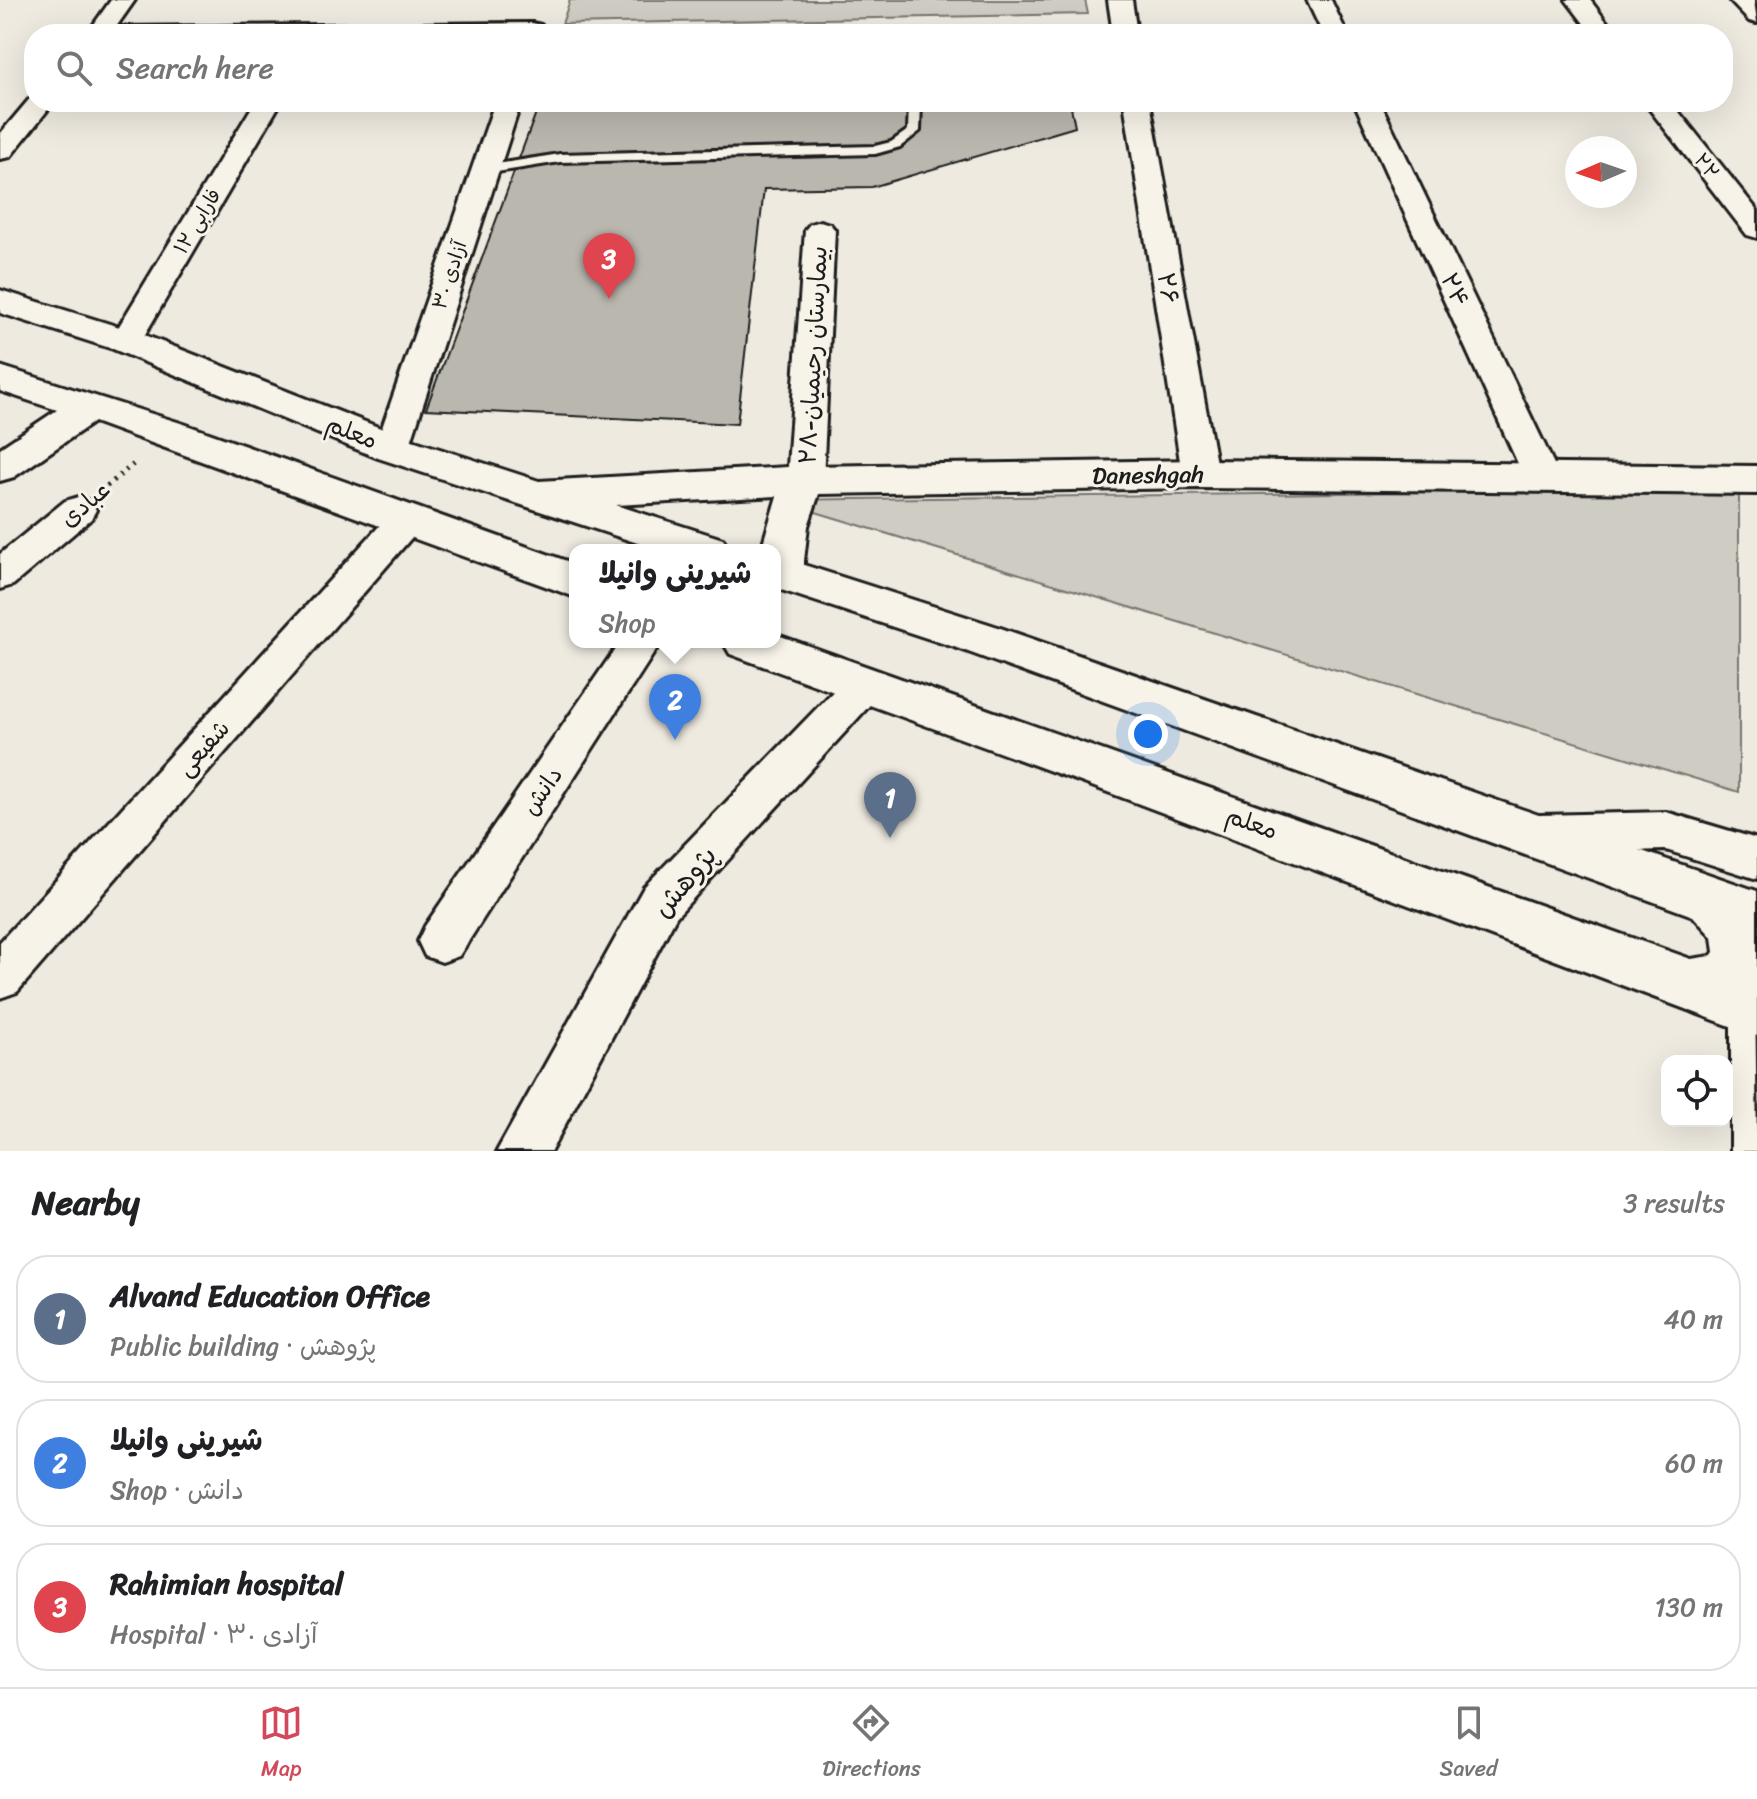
<!DOCTYPE html>
<meta charset="utf-8">
<style>
:root{--surface:#fff;--page:#f2f2f2;--text:#202124;--muted:#757577;--line:#e0e0e0;--accent:#d1495b}
body{margin:0;font-family:Sriracha,"Playpen Sans Arabic",sans-serif;background:var(--page);color:var(--text)}
.controls{position:absolute;right:24px;bottom:24px;display:grid;overflow:hidden;border-radius:16px;box-shadow:0 8px 32px #0002}
.controls button{width:72px;height:72px;display:grid;place-items:center;padding:0;border:0;border-bottom:2px solid var(--line);background:var(--surface);color:var(--text);font:40px sans-serif}
.compass{position:absolute;left:1565px;top:136px;width:72px;height:72px;border-radius:50%;background:var(--surface);box-shadow:0 8px 32px #0002;rotate:268deg}
.you{position:absolute;left:1148px;top:734px;width:28px;height:28px;margin:-20px;border:6px solid #fff;border-radius:50%;background:#1a73e8;box-shadow:0 0 0 12px #1a73e833}
.badge{display:grid;place-items:center;width:52px;height:52px;border-radius:50%;background:var(--accent);color:#fff;font-size:26px;font-weight:700}
.pin{position:absolute;translate:-50% -66px;filter:drop-shadow(0 2px 4px #0008)}
.pin::after{content:'';position:absolute;top:42px;width:28px;height:24px;background:inherit;clip-path:polygon(0 0,100% 0,50% 100%)}
.popup{position:absolute;left:569px;top:544px;width:212px;height:104px;box-sizing:border-box;display:grid;place-content:center;border-radius:16px;background:var(--surface);filter:drop-shadow(0 2px 6px #0005);font-size:26px;white-space:nowrap;color:var(--muted)}
.popup b{font-size:30px;color:var(--text)}
.popup::after{content:'';position:absolute;left:50%;top:100%;margin-left:-16px;border:16px solid transparent;border-top-color:var(--surface)}
.list{margin:0;padding:0;list-style:none}
h2{display:flex;justify-content:space-between;align-items:center;height:104px;margin:0;padding:0 32px;font-size:34px}
h2 small{font-size:26px;font-weight:400;color:var(--muted)}
.list li{display:grid;grid-template-columns:52px 1fr auto;gap:24px;align-items:center;box-sizing:border-box;height:128px;margin:0 16px 16px;padding:0 16px;border:2px solid var(--line);border-radius:32px}
.list b{display:block;font-size:30px;white-space:nowrap}
.list p{margin:0;font-size:26px;white-space:nowrap;color:var(--muted)}
.list em{font-size:26px;font-style:normal;color:var(--muted)}
.icon{flex:none;width:44px;height:44px;fill:none;stroke:currentColor;stroke-width:2;stroke-linecap:round;stroke-linejoin:round}
.map{position:relative;flex:none;width:1757px;height:1151px;overflow:hidden}
.search{position:absolute;background:var(--surface);box-shadow:0 8px 32px #0002;left:24px;right:24px;top:24px;height:88px;display:flex;align-items:center;gap:20px;box-sizing:border-box;padding:0 28px;border-radius:32px;color:var(--muted);font-size:30px}
.sheet{height:536px;background:var(--surface)}
nav{display:flex;justify-content:space-around;align-items:center;box-sizing:border-box;height:112px;border-top:2px solid var(--line);background:var(--surface);font-size:22px;color:var(--muted)}
nav a{display:grid;justify-items:center;gap:4px}
nav .on{color:var(--accent)}
.map>svg:first-child{display:block}
</style>
<div class="map">
<svg width="1757" height="1151" viewBox="0 0 1757 1151">
<rect width="100%" height="100%" fill="#eeeae0"/>
<filter id="ink" filterUnits="userSpaceOnUse"><feTurbulence type="fractalNoise" baseFrequency=".0125" numOctaves="2"/><feDisplacementMap in="SourceGraphic" scale="16" xChannelSelector="R" yChannelSelector="G"/><feConvolveMatrix kernelMatrix="1 2 1 2 8 2 1 2 1" color-interpolation-filters="sRGB"/></filter>
<g filter="url(#ink)">
<g fill="#cfccc3" stroke="#767470" stroke-width="2">
<polygon points="570,0 1085,0 1088,14 562,24"/>
<polygon points="1739,488 1739,792 776,500"/>
</g>
<g fill="#bab7af" stroke="#1c1c1c" stroke-width="2">
<polygon points="566,31 1054,31 1055,34 565,34"/>
<polygon points="540,102 1070,102 1075,127 872,187 764,189 737,424 426,409"/>
</g>
<g fill="none" stroke-linecap="round" stroke-linejoin="round">
<g stroke="#1c1c1c" stroke-width="6">
<polygon id="service" points="909,102 921,102 920,131 900,147 875,154 560,162 484,174 477,170 484,166 560,154 875,146 891,142 908,130"/>
</g>
<g stroke="#1c1c1c" stroke-width="6">
<g id="minor">
<polygon points="111,0 135,0 116,27 532,23 541,25 544,30 541,34 87,34"/>
<polygon points="1108,0 1132,0 1137,34 1113,34"/>
<polygon points="1307,0 1331,0 1347,34 1323,34"/>
<polygon points="1566,0 1590,0 1616,34 1592,34"/>
<polygon points="1729,0 1754,0 1757,23 1749,21"/>
<polygon points="32,96 34,102 54,102 10,157 0,159 0,134"/>
<polygon points="255,102 281,102 137,348 126,351 115,348 110,341"/>
<polygon points="495,102 521,102 409,448 404,456 392,460 380,456 375,448"/>
<polygon points="1124,102 1150,102 1218,474 1213,483 1200,486 1187,483 1182,474"/>
<polygon points="1354,102 1380,102 1561,479 1556,488 1543,491 1530,488 1525,479"/>
<polygon points="1644,102 1671,102 1757,210 1757,238 1747,235"/>
<polygon points="820,221 830,224 835,230 823,480 818,489 805,492 792,489 787,480 805,230 810,224"/>
<polygon points="78,497 91,501 96,510 91,519 13,585 0,589 0,554 65,501"/>
<polygon points="406,507 419,511 424,520 419,529 17,992 0,998 0,942 393,511"/>
<polygon points="620,642 661,642 459,956 442,962 425,956 418,941 425,926"/>
<polygon points="865,668 879,673 885,684 879,695 676,917 551,1151 497,1151 644,887 851,673"/>
<polygon points="1666,812 1757,839 1757,879 1666,850 1540,853 1524,847 1518,834 1524,821 1540,815"/>
<polygon points="1755,985 1757,1151 1731,1151 1731,1008 1738,992"/>
</g>
</g>
<g stroke="#1c1c1c" stroke-width="6">
<g id="tertiary">
<polygon points="0,290 139,333 406,438 539,481 805,466 1200,460 1757,466 1757,494 1200,488 819,494 808,526 804,561 804,565 992,625 1757,891 1757,1036 1089,785 730,654 723,642 775,642 775,634 1691,959 1711,956 1714,952 1712,937 1693,916 960,649 775,588 775,550 761,550 777,496 616,505 723,539 730,550 659,550 378,458 113,349 0,313"/>
<polygon points="0,366 184,424 575,564 575,597 94,422 14,477 0,481 0,448 57,410 0,391"/>
</g>
</g>
<polyline stroke="#1c1c1c" stroke-width="5" stroke-dasharray="2 6" stroke-linecap="butt" points="107,486 136,462"/>
<use href="#service" fill="#f7f3e8" fill-rule="evenodd"/>
<use href="#minor" fill="#f7f3e8" fill-rule="evenodd"/>
<use href="#tertiary" fill="#f7f3e8" fill-rule="evenodd"/>
</g>
</g>
<g text-anchor="middle" stroke-width="6" stroke-linejoin="round" paint-order="stroke">
<g font-size="20" fill="#1c1c1c" stroke="#f7f3e8">
<text transform="translate(1707 166) rotate(52)" y="7">۲۲</text>
<text transform="translate(197 221) rotate(-59)" y="7">فارابی ۱۲</text>
<text transform="translate(449 275) rotate(-72)" y="7">آزادی ۳۰</text>
</g>
<g font-size="24" fill="#1c1c1c" stroke="#f7f3e8">
<text transform="translate(1168 288) rotate(80)" y="8">۲۶</text>
<text transform="translate(1455 290) rotate(65)" y="8">۲۴</text>
<text transform="translate(813 355) rotate(-87)" y="8">۲۸-بیمارستان رحیمیان</text>
<text transform="translate(352 432) rotate(22)" y="8">معلم</text>
<text transform="translate(1148 475) rotate(-1)" y="8">Daneshgah</text>
<text transform="translate(85 504) rotate(-40)" y="8">عبادی</text>
<text transform="translate(203 748) rotate(-48)" y="8">شفیعی</text>
<text transform="translate(542 791) rotate(-56)" y="8">دانش</text>
<text transform="translate(1252 823) rotate(20)" y="8">معلم</text>
</g>
<g font-size="28" fill="#1c1c1c" stroke="#f7f3e8">
<text transform="translate(684 881) rotate(-50)" y="10">پژوهش</text>
</g>
</g>
</svg>
<div class="controls">
<button><svg class="icon" aria-label="locate" viewBox="0 0 24 24"><circle cx="12" cy="12" r="6"/><path d="M12 2v4M12 18v4M2 12h4M18 12h4"/></svg></button>
</div>
<svg class="compass" viewBox="-18 -18 36 36"><path d="M0-13l5 13h-10z" fill="#e53935"/><path d="M0 13l5-13h-10z" fill="#757577"/></svg>
<div class="you"></div>
<div class="pin badge" style="left:890px;top:838px;background:#5c6f8a">1</div>
<div class="pin badge" style="left:675px;top:740px;background:#3f7fe0">2</div>
<div class="popup"><b>شیرینی وانیلا</b>Shop</div>
<div class="pin badge" style="left:609px;top:299px;background:#e0444e">3</div>
<div class="search"><svg class="icon" aria-label="search" viewBox="0 0 24 24"><circle cx="10" cy="10" r="6"/><path d="M15 15l6 6"/></svg>Search here</div>
</div>
<section class="sheet">
<h2>Nearby<small>3 results</small></h2>
<ul class="list">
<li><span class="badge" style="background:#5c6f8a">1</span><div><b>Alvand Education Office</b><p>Public building · پژوهش</p></div><em>40 m</em></li>
<li><span class="badge" style="background:#3f7fe0">2</span><div><b>شیرینی وانیلا</b><p>Shop · دانش</p></div><em>60 m</em></li>
<li><span class="badge" style="background:#e0444e">3</span><div><b>Rahimian hospital</b><p>Hospital · آزادی ۳۰</p></div><em>130 m</em></li>
</ul>
</section>
<nav>
<a class="on"><svg class="icon" aria-label="map" viewBox="0 0 24 24"><path d="M3 6l6-2 6 2 6-2v14l-6 2-6-2-6 2zM9 4v14M15 6v14"/></svg>Map</a>
<a><svg class="icon" aria-label="directions" viewBox="0 0 24 24"><path d="M12 3l9 9-9 9-9-9zM9 14v-3h6M13 9l2 2-2 2"/></svg>Directions</a>
<a><svg class="icon" aria-label="saved" viewBox="0 0 24 24"><path d="M7 4h10v16l-5-4-5 4z"/></svg>Saved</a>
</nav>
